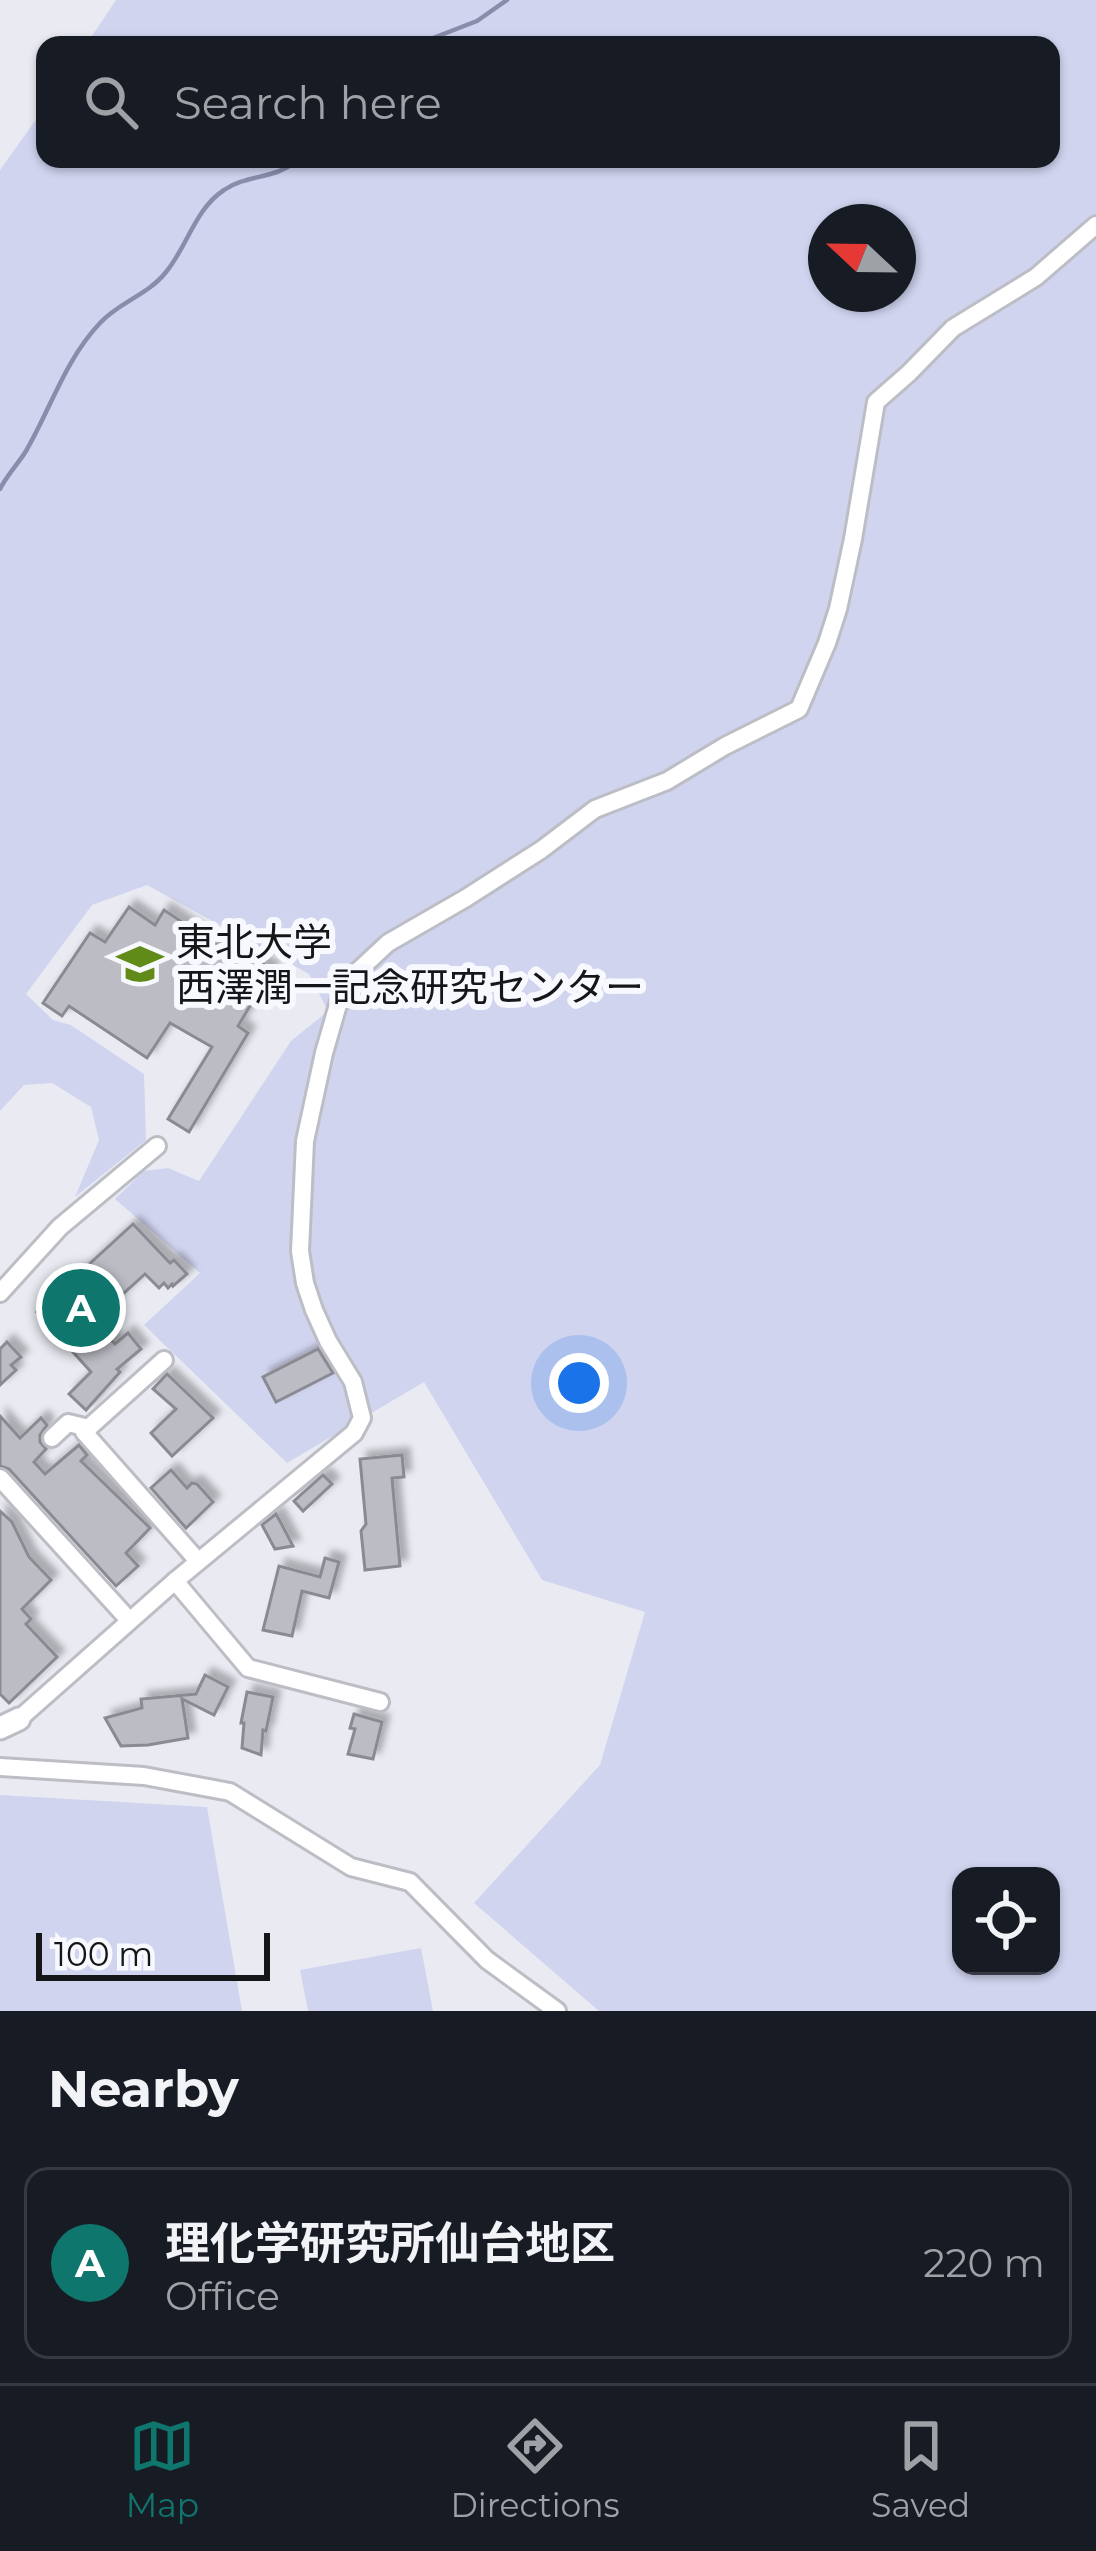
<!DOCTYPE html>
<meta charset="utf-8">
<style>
:root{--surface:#171b24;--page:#20242c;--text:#f1f3f6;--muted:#9ea1a6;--line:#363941;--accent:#0f766e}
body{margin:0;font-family:Montserrat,"Noto Sans JP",sans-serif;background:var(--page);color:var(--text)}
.controls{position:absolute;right:36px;bottom:36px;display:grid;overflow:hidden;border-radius:24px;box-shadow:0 3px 9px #0004}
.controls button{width:108px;height:108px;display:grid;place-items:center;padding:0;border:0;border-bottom:3px solid var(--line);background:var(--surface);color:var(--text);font:60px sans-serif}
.compass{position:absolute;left:808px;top:204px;width:108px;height:108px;border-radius:50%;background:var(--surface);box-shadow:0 3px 9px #0004;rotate:292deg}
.scale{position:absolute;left:36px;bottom:30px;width:234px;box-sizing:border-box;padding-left:12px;border:6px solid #151618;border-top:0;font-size:33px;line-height:42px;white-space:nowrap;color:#151618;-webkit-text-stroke:9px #f8f9fe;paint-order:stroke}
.you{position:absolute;left:579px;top:1383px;width:42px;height:42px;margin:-30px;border:9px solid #fff;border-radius:50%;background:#1a73e8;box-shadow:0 0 0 18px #1a73e833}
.badge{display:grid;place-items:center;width:78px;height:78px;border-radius:50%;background:var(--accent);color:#fff;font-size:39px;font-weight:700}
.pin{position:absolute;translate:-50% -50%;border:6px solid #fff;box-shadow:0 3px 12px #0006}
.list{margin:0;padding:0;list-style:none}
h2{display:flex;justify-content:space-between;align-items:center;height:156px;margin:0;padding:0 48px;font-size:51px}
h2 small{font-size:39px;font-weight:400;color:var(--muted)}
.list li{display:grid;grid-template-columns:78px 1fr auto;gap:36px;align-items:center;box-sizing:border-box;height:192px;margin:0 24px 24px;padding:0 24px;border:3px solid var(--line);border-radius:24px}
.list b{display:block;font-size:45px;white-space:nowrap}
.list p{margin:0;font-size:39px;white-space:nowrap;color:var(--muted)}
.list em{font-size:39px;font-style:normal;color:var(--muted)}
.icon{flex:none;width:66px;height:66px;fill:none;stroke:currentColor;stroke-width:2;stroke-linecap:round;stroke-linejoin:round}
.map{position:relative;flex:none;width:1096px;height:2011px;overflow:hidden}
.search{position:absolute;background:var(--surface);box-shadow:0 3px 9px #0004;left:36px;right:36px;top:36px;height:132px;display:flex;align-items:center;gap:30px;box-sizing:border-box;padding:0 42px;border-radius:24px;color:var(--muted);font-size:45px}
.sheet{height:372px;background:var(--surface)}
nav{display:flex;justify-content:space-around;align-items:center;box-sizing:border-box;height:168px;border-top:3px solid var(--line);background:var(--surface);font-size:33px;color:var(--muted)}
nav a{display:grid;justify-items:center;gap:6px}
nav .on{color:var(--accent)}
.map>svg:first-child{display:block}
</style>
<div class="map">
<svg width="1096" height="2011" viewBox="0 0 1096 2011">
<defs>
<filter id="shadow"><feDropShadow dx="7" dy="-7" stdDeviation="3" flood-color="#0004"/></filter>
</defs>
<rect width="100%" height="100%" fill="#eaebf2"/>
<g fill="#d0d4ef" fill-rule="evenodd">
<path d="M116,0H1096V2011H599L474,1903L600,1765L645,1612L542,1580L424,1382L287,1463L144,1325L200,1273L115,1199L144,1171L168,1168L199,1181L291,1041L328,1011L309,974L147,885L92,905L26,994L53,1020L71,1025L144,1074L146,1140L75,1197L99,1140L91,1107L52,1083L24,1085L0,1111V170L45,107V159H1051V45H86ZM826,222H898V294H826ZM961,1876H1051V1966H961Z"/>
<polygon points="0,1795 207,1807 242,2011 0,2011"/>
<polygon points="421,1948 433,2011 308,2011 300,1970"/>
</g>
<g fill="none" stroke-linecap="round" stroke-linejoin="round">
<g stroke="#898dab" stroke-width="4.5">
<polyline points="415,45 477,21 507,0"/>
<path d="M0,489C7,475 18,464 26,451C51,408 65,360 100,323C119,302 148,295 166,272C187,247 195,209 224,190C240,179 259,178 277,172C286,169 293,164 301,159"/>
</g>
</g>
<g fill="#bcbdc4" stroke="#8a8b92" stroke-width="3" filter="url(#shadow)">
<polygon points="129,907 155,925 164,910 223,949 227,943 272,969 238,1026 248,1033 189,1132 168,1119 212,1047 170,1023 147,1058 69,1006 62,1016 43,1003 90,933 105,942"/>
<polygon points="133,1224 170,1263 174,1260 187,1274 173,1286 172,1284 168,1288 164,1283 159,1288 145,1274 102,1313 106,1317 98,1325 115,1344 128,1333 141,1349 117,1369 120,1372 86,1410 69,1394 91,1372 37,1312"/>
<polygon points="7,1342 21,1357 11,1365 16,1370 0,1385 0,1349"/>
<polygon points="318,1349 333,1373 276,1402 263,1377"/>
<polygon points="167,1374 213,1418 172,1456 151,1433 176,1409 153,1389"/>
<polygon points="0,1416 20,1438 41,1418 47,1425 40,1435 40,1442 46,1449 34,1462 45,1474 79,1445 87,1455 81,1461 150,1528 126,1553 138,1566 116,1586 9,1469 0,1466"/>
<polygon points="402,1455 404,1477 392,1478 400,1566 365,1570 361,1531 366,1524 360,1459"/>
<polygon points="171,1470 187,1488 192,1483 197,1484 213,1502 186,1528 151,1488"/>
<polygon points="323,1475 332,1484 303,1511 294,1501"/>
<polygon points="0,1511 12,1522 29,1557 51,1580 22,1609 31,1619 26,1624 57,1657 9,1703 0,1694"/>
<polygon points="276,1514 281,1523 293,1546 275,1549 262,1525"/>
<polygon points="325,1558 339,1562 329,1598 302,1591 292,1636 263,1630 279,1566 320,1577"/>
<polygon points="205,1675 228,1687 214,1715 182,1699 188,1738 148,1745 121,1746 105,1718 142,1708 141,1699 196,1694"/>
<polygon points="247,1692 273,1697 266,1731 263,1730 261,1755 242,1748 244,1723 241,1723"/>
<polygon points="354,1714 382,1722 373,1759 348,1754 355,1729 350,1728"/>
</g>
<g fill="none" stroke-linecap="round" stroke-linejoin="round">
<g stroke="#bdbec5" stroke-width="22">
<g id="minor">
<polyline points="0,1293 60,1227 157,1146"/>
<polyline points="164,1360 84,1432 198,1561"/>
<polyline points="52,1438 68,1423 89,1428"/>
<polyline points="0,1478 129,1620"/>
<polyline points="175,1581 248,1668 380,1702"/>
<polyline points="19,1719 175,1581 354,1433 362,1418 353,1382 328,1341 314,1310 305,1283 300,1251 305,1141 324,1053 344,984 388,943 466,898 541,850 595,809 667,781 725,746 799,709 827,643 838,609 853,539 876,402 909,373 953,328 1036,277 1096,225"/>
<polyline points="0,1767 144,1776 230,1792 351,1867 410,1882 487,1960 557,2011"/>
</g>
</g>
<g stroke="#bdbec5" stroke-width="27">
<polyline id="tertiary" points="0,1728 19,1719"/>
</g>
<use href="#minor" stroke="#fff" stroke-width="16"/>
<use href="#tertiary" stroke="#fff" stroke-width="21"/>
</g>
<defs>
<g id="university-bare" transform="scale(3.6)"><path d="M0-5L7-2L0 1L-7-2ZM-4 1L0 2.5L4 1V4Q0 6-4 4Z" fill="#618b18" stroke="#f8f9fe" stroke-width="2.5" paint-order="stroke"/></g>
</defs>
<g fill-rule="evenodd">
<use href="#university-bare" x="140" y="964"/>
</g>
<g text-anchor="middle" stroke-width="12" stroke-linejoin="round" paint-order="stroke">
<g font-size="39" fill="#151618" stroke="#f8f9fe" text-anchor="start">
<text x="176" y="956">東北大学<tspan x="176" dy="45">西澤潤一記念研究センター</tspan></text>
</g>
</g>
</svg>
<div class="controls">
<button><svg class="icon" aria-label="locate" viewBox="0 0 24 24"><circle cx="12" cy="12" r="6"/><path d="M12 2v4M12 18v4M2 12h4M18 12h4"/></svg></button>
</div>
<svg class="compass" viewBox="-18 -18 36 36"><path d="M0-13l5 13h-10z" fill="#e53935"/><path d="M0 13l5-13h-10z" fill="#9ea1a6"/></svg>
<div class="scale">100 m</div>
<div class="you"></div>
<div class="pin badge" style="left:81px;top:1308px">A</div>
<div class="search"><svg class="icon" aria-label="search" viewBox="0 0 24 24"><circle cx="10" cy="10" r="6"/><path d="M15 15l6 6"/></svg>Search here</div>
</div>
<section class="sheet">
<h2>Nearby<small></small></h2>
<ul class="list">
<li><span class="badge">A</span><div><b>理化学研究所仙台地区</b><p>Office</p></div><em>220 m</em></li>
</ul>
</section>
<nav>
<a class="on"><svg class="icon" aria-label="map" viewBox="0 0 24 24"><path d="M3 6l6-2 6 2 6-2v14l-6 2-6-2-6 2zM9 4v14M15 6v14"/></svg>Map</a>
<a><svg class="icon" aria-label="directions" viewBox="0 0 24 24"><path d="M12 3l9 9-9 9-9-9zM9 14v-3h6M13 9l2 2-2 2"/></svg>Directions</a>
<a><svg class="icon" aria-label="saved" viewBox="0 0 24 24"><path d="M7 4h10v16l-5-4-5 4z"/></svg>Saved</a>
</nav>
